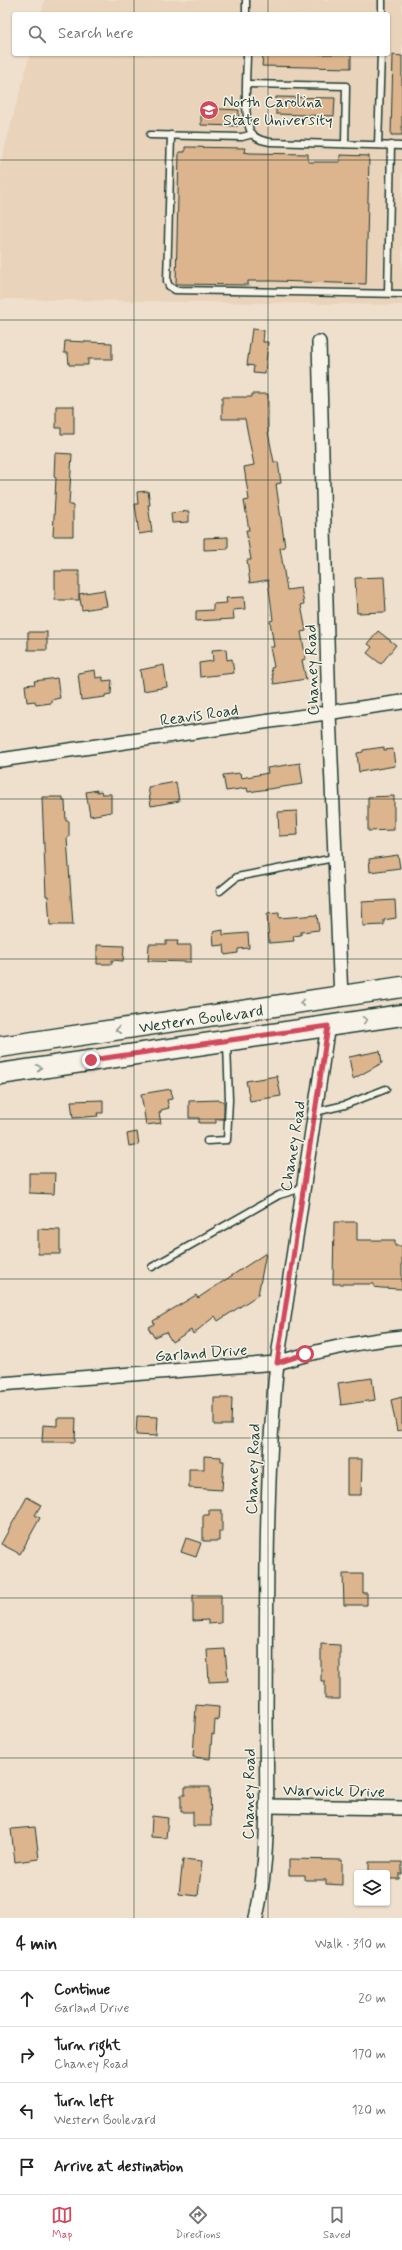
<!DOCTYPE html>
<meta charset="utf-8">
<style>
:root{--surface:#fff;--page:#f6f6f6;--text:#222;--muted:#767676;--line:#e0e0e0;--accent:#d1495b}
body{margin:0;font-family:Mynerve,sans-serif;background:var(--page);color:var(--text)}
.controls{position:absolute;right:12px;bottom:12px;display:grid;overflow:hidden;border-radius:4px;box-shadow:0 1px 3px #0004}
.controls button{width:36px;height:36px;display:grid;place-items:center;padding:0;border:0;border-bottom:1px solid var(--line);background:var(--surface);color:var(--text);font:20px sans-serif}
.stop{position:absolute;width:12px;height:12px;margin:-9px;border:3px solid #d1495b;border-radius:50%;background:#fff}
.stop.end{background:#d1495b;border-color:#fff;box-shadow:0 1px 4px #0008}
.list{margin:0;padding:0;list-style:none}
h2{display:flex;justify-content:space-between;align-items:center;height:52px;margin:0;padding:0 16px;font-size:17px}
h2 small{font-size:13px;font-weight:400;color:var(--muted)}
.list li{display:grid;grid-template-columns:26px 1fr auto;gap:12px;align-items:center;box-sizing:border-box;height:56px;padding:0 16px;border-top:1px solid var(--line)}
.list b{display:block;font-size:15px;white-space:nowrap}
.list p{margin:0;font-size:13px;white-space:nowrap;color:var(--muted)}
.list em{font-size:13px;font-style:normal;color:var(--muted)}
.icon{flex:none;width:22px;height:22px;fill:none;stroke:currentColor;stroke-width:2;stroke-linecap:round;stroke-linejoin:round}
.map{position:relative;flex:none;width:402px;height:1918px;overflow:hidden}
.search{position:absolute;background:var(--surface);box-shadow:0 1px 3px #0004;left:12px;right:12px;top:12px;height:44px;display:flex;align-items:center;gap:10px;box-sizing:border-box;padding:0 14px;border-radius:4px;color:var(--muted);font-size:15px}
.sheet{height:276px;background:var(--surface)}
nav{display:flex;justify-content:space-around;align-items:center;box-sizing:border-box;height:56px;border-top:1px solid var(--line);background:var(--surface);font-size:11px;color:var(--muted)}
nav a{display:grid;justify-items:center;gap:2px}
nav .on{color:var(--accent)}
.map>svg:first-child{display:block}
</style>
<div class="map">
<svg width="402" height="1918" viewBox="0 0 402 1918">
<rect width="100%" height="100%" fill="#efe0cd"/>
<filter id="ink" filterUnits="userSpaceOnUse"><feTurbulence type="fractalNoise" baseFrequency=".025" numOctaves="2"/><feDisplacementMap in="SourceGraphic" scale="8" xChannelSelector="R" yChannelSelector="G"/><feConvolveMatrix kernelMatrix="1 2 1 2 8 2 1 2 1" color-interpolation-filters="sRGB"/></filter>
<g filter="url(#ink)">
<polygon fill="#e9d3ba" points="45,0 402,0 402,305 0,299 0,165 30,54 388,54 388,14 41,14"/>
<g fill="#dcb48d" stroke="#1f3d34">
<polygon points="263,54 351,54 351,68 262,66"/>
<polygon points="393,55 402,56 402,135 391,135"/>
<polygon points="276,97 335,98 334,116 276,114"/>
<polygon points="201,108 239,110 238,126 201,125"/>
<polygon points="185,147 245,148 244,152 250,153 308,154 308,162 340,162 340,155 369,156 366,284 274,281 248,281 248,285 176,284 179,152 185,152"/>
<polygon points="252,329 264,330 263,342 268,342 265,374 253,373 254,366 247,365"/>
<polygon points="65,341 112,343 112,359 88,359 88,365 69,365 68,353 64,353"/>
<polygon points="252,394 268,394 268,432 274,462 278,462 281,483 276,484 285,547 280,548 287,590 301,588 304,604 301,605 306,631 301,632 306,659 302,660 306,679 274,684 271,668 274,667 270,647 274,647 270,621 273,620 268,580 250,583 247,560 251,560 246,530 249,530 244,501 249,500 244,467 254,465 245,419 222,419 222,397 252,397"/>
<polygon points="56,406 74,406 74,434 61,434 61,428 56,428"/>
<polygon points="55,453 72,454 69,505 73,505 73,536 53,536 56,478 54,477"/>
<polygon points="148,491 150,505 148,505 152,532 139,534 135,504 138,504 137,492"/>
<polygon points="189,511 189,522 172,523 171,513"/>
<polygon points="228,537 228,549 204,550 204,538"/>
<rect x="55" y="571" width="24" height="29"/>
<polygon points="384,577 386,612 357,613 355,578"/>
<polygon points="104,590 107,606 82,610 79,594"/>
<polygon points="244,597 245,609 233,610 234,619 196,621 196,611 213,610 213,604 227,603 226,598"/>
<polygon points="378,631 396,645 381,664 367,653 372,647 368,644"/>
<rect x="28" y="632" width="19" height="18"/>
<polygon points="226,649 227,660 232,659 234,673 200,677 199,663 213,661 212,650"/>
<polygon points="164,665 167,687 143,691 140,670"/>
<polygon points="95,670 96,678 103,677 103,681 112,680 111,694 105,695 105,697 81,700 78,673"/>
<polygon points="57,678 60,698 51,700 51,703 36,705 35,701 27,702 25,685 35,684 34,681"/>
<polygon points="384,747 384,750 393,749 395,766 359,772 357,753 363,752 363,750"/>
<polygon points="300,763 303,784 248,792 247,788 226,791 223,775 240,773 241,778 268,773 267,768"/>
<polygon points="176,782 179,801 151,806 148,787"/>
<polygon points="97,790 97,792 101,791 102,794 111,794 111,812 90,816 86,792"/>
<polygon points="394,796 394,830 368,831 368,797"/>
<polygon points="42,797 63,797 63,801 65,801 66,821 69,821 69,837 67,838 73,925 50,925 48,896 46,896"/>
<polygon points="297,811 298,835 279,836 278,812"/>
<polygon points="398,855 400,868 370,872 369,859"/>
<polygon points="395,900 396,918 384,920 384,925 363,926 362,902"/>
<polygon points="279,913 279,918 317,915 319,930 301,932 301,935 293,936 294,941 269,943 267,914"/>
<polygon points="223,930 223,935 248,933 249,948 238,949 238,953 225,955 224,945 214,946 213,932"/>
<polygon points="166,941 178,941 177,945 191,945 191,962 148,961 149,944 166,944"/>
<polygon points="97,945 124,946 123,961 112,960 112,964 97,964"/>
<polygon points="380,1051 382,1063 353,1079 349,1057"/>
<polygon points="277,1076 281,1096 250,1101 246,1081"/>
<polygon points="171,1089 172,1099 167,1100 169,1108 161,1110 161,1112 159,1113 161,1123 146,1125 141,1094"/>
<polygon points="103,1100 103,1113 97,1113 98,1116 73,1118 71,1101"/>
<polygon points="220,1100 224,1102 224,1119 216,1119 216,1123 199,1123 199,1118 189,1118 189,1101"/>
<polygon points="137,1132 139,1144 129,1146 127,1134"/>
<polygon points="29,1173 55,1173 54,1194 29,1193"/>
<polygon points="334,1222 357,1222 357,1240 395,1240 395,1246 402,1246 402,1289 381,1288 374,1287 374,1284 333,1284"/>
<polygon points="38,1229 60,1230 60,1254 38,1254"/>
<polygon points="266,1253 258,1295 218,1321 215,1316 193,1334 191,1330 172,1342 166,1332 154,1337 148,1327 154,1324 153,1321 196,1295 198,1298"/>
<polygon points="372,1378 375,1400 341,1405 338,1383"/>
<polygon points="402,1397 402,1430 397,1431 391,1400"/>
<polygon points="214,1398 232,1398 231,1425 214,1425"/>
<polygon points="137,1416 158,1417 157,1436 136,1435"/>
<polygon points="57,1418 76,1418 75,1442 42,1442 43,1425 57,1426"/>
<polygon points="204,1456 221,1457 221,1461 224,1461 222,1490 189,1488 189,1469 204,1469"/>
<polygon points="347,1459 362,1459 361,1495 347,1495"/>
<polygon points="27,1497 41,1505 35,1515 40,1518 20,1554 1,1544"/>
<polygon points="209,1510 222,1510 222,1532 219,1532 219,1541 203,1541 203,1515 209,1515"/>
<polygon points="186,1538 201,1543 196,1557 181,1552"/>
<polygon points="343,1574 363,1574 363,1593 367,1593 367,1605 344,1605"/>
<polygon points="193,1595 221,1595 221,1623 208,1624 208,1620 193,1621"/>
<polygon points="321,1644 340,1645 340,1699 325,1699 325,1681 321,1681"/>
<polygon points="225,1649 228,1681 209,1682 207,1650"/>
<polygon points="196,1705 219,1707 218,1721 215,1720 214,1735 212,1734 210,1759 193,1757"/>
<polygon points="185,1787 210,1787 211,1826 193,1826 193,1812 181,1812 181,1795 185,1795"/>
<polygon points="152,1816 168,1818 166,1838 151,1837"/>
<polygon points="35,1827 39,1859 15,1862 11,1829"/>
<polygon points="183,1859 202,1861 198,1896 179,1894"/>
<polygon points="289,1859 342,1860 342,1885 326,1884 326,1880 305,1880 305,1875 289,1875"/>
<polygon points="369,1862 402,1862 402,1874 399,1874 399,1879 387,1879 387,1873 369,1873"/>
</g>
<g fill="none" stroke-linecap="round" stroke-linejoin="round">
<g stroke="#1f3d34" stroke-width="9">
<g id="service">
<polyline points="246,0 246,14"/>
<polyline points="382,14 382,0"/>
<path d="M247,54C247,71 242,123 253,135C258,140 264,141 270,142L402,146"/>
<polyline points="247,84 346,86 345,144"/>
<polyline points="150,135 242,137 253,134"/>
<polyline points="171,135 167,281 169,286 175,290 402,294"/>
<polyline points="378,145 381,54"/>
<polyline points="388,293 391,145"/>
<polyline points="220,891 237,877 334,858"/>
<polyline points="315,1112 345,1105 386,1089"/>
<polyline points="207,1141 227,1140 229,1100 227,1044"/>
<polyline points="152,1267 279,1195 303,1188"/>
</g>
</g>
<g stroke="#1f3d34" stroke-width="16">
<g id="minor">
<polyline points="319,342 329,713 341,998"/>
<polyline points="0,760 402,702"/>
<path d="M0,1384L277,1363C318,1350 359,1342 402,1337"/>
<polyline points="266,1806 402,1808"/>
<path d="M256,1918C271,1852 266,1781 266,1713C267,1596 265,1480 277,1363L328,1025"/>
</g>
</g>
<g stroke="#1f3d34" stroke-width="23">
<g id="primary">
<polyline points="0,1047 402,987"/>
<polyline points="0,1074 402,1015"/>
</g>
</g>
<use href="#service" stroke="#f7f3e8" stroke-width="6"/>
<use href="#minor" stroke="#f7f3e8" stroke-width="13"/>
<use href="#primary" stroke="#f7f3e8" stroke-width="20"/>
</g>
<defs><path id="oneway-chevron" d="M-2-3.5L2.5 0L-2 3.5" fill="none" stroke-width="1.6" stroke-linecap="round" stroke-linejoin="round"/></defs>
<g stroke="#8b988e">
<use href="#oneway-chevron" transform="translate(302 1003) rotate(172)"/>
<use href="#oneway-chevron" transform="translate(365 1020) rotate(-8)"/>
<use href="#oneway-chevron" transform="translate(118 1030) rotate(172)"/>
<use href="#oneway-chevron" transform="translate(39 1068) rotate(-8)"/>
</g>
</g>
<g fill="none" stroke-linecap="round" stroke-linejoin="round" filter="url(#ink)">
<polyline stroke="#d1495b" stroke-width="5" points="91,1060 328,1026 277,1363 305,1354"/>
</g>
<path fill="none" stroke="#1f3d34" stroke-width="1" stroke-opacity="0.55" d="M134,0V14M268,0V14M134,54V1918M268,54V1918M0,160H402M0,320H402M0,480H402M0,639H402M0,799H402M0,959H402M0,1119H402M0,1279H402M0,1438H402M0,1598H402M0,1758H402"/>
<defs>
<g id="university-disc" transform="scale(1)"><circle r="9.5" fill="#d1495b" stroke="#f7f3e8"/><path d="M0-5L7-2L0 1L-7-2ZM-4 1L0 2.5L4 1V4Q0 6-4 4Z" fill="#fff"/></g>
</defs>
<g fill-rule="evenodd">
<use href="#university-disc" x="209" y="110"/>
</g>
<g text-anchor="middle" stroke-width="3" stroke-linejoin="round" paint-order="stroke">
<g font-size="16" fill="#1f3d34" stroke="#f7f3e8" text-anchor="start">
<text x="223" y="107">North Carolina<tspan x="223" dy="18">State University</tspan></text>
</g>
<g font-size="16" fill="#1f3d34" stroke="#f7f3e8">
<text transform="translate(311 670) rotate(-92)" y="6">Chaney Road</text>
<text transform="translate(199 714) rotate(-8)" y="6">Reavis Road</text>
<text transform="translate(201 1018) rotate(-8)" y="6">Western Boulevard</text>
<text transform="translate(292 1146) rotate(-81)" y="6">Chaney Road</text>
<text transform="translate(201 1352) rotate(-4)" y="6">Garland Drive</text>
<text transform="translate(252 1469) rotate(-88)" y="6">Chaney Road</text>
<text transform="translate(334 1790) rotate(1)" y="6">Warwick Drive</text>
<text transform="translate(248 1794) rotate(-89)" y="6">Chaney Road</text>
</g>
</g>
</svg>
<div class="controls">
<button><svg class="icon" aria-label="layers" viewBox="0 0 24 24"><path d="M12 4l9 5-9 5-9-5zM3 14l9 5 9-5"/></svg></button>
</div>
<div class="stop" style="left:305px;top:1354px"></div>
<div class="stop end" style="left:91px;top:1060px"></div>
<div class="search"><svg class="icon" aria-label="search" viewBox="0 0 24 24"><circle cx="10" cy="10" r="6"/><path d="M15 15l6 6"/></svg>Search here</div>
</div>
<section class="sheet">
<h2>4 min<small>Walk · 310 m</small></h2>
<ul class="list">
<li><svg class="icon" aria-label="ahead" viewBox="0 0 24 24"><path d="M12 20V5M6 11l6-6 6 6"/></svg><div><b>Continue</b><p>Garland Drive</p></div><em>20 m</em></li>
<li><svg class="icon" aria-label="right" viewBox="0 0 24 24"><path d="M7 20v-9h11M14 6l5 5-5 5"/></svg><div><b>Turn right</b><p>Chaney Road</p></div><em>170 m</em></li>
<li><svg class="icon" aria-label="left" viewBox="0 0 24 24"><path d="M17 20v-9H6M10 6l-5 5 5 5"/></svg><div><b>Turn left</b><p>Western Boulevard</p></div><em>120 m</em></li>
<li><svg class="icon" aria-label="arrive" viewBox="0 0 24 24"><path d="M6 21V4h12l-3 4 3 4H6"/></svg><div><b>Arrive at destination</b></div></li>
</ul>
</section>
<nav>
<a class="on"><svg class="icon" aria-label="map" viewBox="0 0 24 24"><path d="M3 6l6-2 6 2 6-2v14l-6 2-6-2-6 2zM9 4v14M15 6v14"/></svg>Map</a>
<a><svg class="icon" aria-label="directions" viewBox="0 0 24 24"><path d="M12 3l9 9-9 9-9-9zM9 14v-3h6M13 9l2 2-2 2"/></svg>Directions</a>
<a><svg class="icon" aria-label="saved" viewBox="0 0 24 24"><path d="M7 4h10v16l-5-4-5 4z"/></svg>Saved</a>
</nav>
